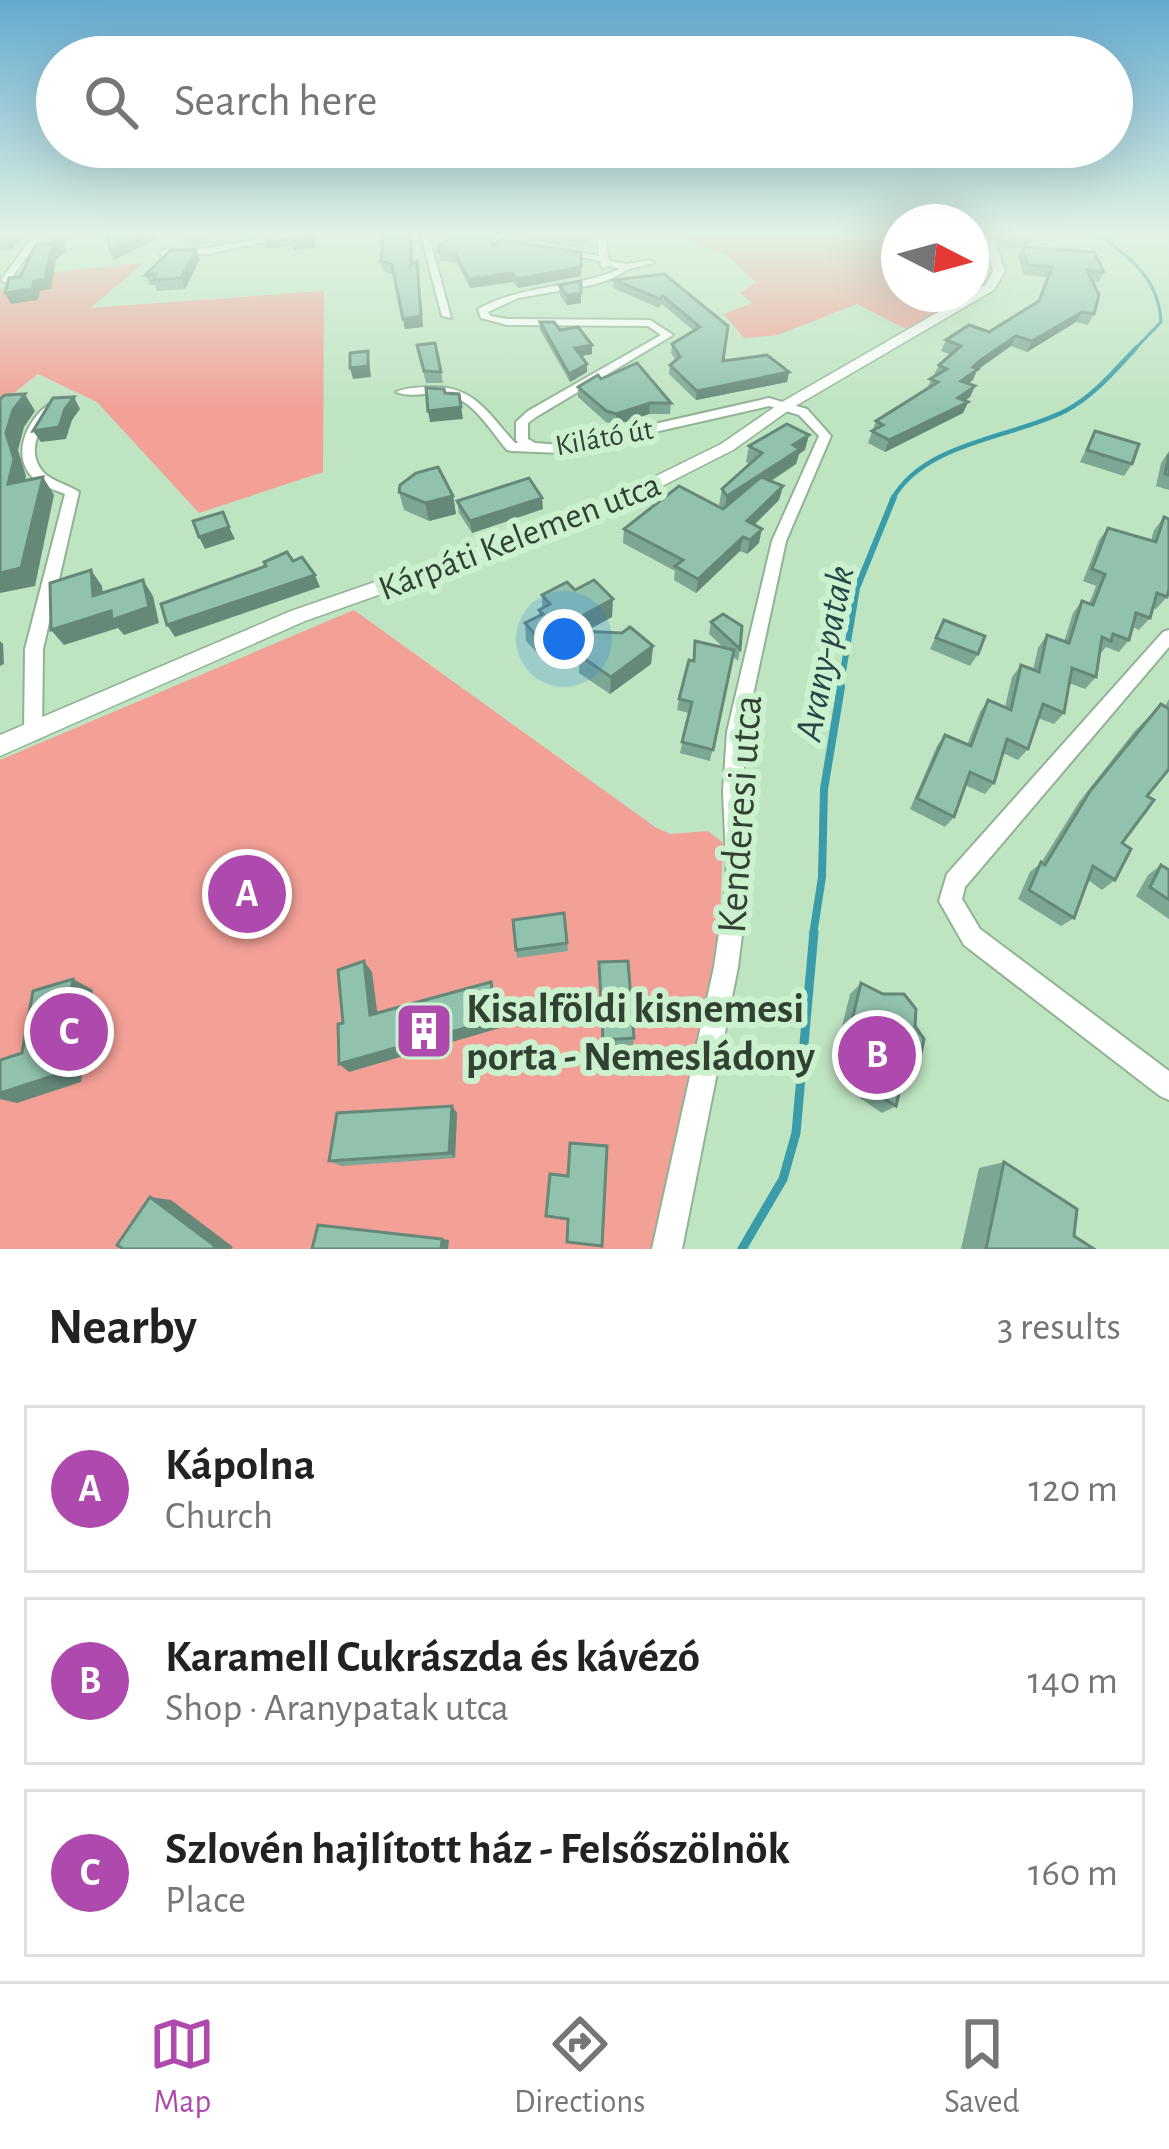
<!DOCTYPE html>
<meta charset="utf-8">
<style>
:root{--surface:#fff;--page:#f6f6f6;--text:#222;--muted:#767676;--line:#e0e0e0;--accent:#ae49ae}
body{margin:0;font-family:"Alegreya Sans",sans-serif;background:var(--page);color:var(--text)}
.compass{position:absolute;left:881px;top:204px;width:108px;height:108px;border-radius:50%;background:var(--surface);box-shadow:0 12px 48px #0002;rotate:96deg}
.you{position:absolute;left:564px;top:639px;width:42px;height:42px;margin:-30px;border:9px solid #fff;border-radius:50%;background:#1a73e8;box-shadow:0 0 0 18px #1a73e833}
.badge{display:grid;place-items:center;width:78px;height:78px;border-radius:50%;background:var(--accent);color:#fff;font-size:39px;font-weight:700}
.pin{position:absolute;translate:-50% -50%;border:6px solid #fff;box-shadow:0 3px 12px #0006}
.list{margin:0;padding:0;list-style:none}
h2{display:flex;justify-content:space-between;align-items:center;height:156px;margin:0;padding:0 48px;font-size:51px}
h2 small{font-size:39px;font-weight:400;color:var(--muted)}
.list li{display:grid;grid-template-columns:78px 1fr auto;gap:36px;align-items:center;box-sizing:border-box;height:168px;margin:0 24px 24px;padding:0 24px;border:3px solid var(--line);border-radius:0px}
.list b{display:block;font-size:45px;white-space:nowrap}
.list p{margin:0;font-size:39px;white-space:nowrap;color:var(--muted)}
.list em{font-size:39px;font-style:normal;color:var(--muted)}
.icon{flex:none;width:66px;height:66px;fill:none;stroke:currentColor;stroke-width:2;stroke-linecap:round;stroke-linejoin:round}
.map{position:relative;flex:none;width:1169px;height:1249px;overflow:hidden}
.search{position:absolute;background:var(--surface);box-shadow:0 12px 48px #0002;left:36px;right:36px;top:36px;height:132px;display:flex;align-items:center;gap:30px;box-sizing:border-box;padding:0 42px;border-radius:66px;color:var(--muted);font-size:45px}
.sheet{height:732px;background:var(--surface)}
nav{display:flex;justify-content:space-around;align-items:center;box-sizing:border-box;height:168px;border-top:3px solid var(--line);background:var(--surface);font-size:33px;color:var(--muted)}
nav a{display:grid;justify-items:center;gap:6px}
nav .on{color:var(--accent)}
.map>svg:first-child{display:block}
</style>
<div class="map">
<svg width="1169" height="1249" viewBox="0 0 1169 1249">
<rect width="100%" height="100%" fill="#bfe4c2"/>
<g fill="#f3a096">
<polygon points="677,235 899,235 899,294 971,294 971,276 989,281 965,302 912,332 857,304 778,335 744,338 724,314 752,303 740,293 756,282 726,255"/>
<polygon points="144,263 90,308 324,291 323,472 199,513 97,402 38,374 0,404 0,290 43,273"/>
<polygon points="354,610 655,827 670,834 708,831 723,843 719,939 652,1249 0,1249 0,760"/>
</g>
<g fill="none" stroke-linecap="round" stroke-linejoin="round">
<path stroke="#3b9ca9" stroke-width="3" d="M1098,235C1131,257 1159,280 1161,322L1133,351"/>
<path stroke="#3b9ca9" stroke-width="4.5" d="M892,500C923,442 1013,438 1065,411C1094,396 1114,371 1136,348"/>
<polyline stroke="#3b9ca9" stroke-width="6" points="840,690 857,588 894,497"/>
<polyline stroke="#3b9ca9" stroke-width="8" points="813,935 822,877 824,789 841,687"/>
<polyline stroke="#3b9ca9" stroke-width="9" points="742,1249 783,1179 796,1133 814,932"/>
<g stroke="#90b393" stroke-width="4">
<g id="minor">
<polygon points="34,235 42,235 9,282 3,282 1,280"/>
<polygon points="281,235 298,235 208,254 163,256 159,253 163,250 208,248"/>
<polygon points="421,235 429,235 451,318 442,316"/>
<path d="M597,235H605L609,261L627,264L650,260L654,263L629,269L611,279L593,285L518,298L488,312L490,316L507,319L650,320L673,335L536,417L528,423V439L535,443L562,445L769,398L807,409L831,436L786,541L745,732L743,792L749,878L738,967L682,1249H652L714,967L727,878L723,792L727,732L772,541L819,436L799,415L769,406L562,453L512,451L507,450C490,430 472,397 443,394C427,392 410,398 396,392C408,387 422,387 436,387C475,387 491,417 515,443H518L516,440V422L528,411L661,335L648,326L507,325L481,318L478,309C523,284 574,289 620,269L610,266L602,268L600,261L556,252L560,249L599,256Z"/>
<path d="M51,403L57,407C42,424 24,449 43,472C51,481 69,485 79,492L43,649L42,732L40,738L33,740L26,738L24,732L25,649L65,494C56,490 44,487 37,481C8,459 27,418 51,403Z"/>
<polygon points="1169,630 1169,647 965,887 962,899 980,929 1169,1071 1169,1100 1160,1096 964,945 939,901 947,874 1163,632"/>
</g>
</g>
<g stroke="#90b393" stroke-width="3">
<polygon id="tertiary" points="983,235 993,235 1005,271 994,290 792,408 733,450 609,513 305,621 0,756 0,735 291,611 597,505 721,444 782,402 985,285 993,271"/>
</g>
<use href="#minor" fill="#fff" fill-rule="evenodd"/>
<use href="#tertiary" fill="#fff" fill-rule="evenodd"/>
</g>
<g fill="#7ca795">
<polygon points="0,235 26,235 11,250 0,250"/>
<polygon points="46,235 76,235 73,240 49,240"/>
<polygon points="181,235 211,235 207,244 185,245"/>
<polygon points="384,235 412,235 413,264 418,271 423,327 405,329 394,275 383,271 381,261"/>
<polygon points="514,235 593,235 593,238 581,248 514,237"/>
<polygon points="995,235 1027,235 1030,241 1028,247 1104,272 1099,282 1092,281 1094,314 1088,325 1076,322 1027,352 1011,346 977,370 973,380 968,383 975,386 970,397 965,401 968,402 963,413 885,452 868,443 876,421 926,390 939,365 951,355 941,351 946,340 989,332 1038,301 1047,277 1024,275 1018,256 1022,248 1002,247"/>
<polygon points="493,246 581,253 581,276 518,288 513,282 470,288 457,263 440,261 438,247"/>
<polygon points="196,249 200,259 185,289 157,291 155,285 150,285 145,275"/>
<polygon points="664,274 723,361 789,372 787,382 696,400 669,374 670,365 676,361 671,353 672,344 694,331 662,304 659,308 613,288 614,280"/>
<polygon points="581,281 581,303 567,305 560,295 559,285"/>
<polygon points="540,322 560,330 592,354 580,356 587,372 570,382 540,330"/>
<polygon points="435,343 443,383 426,383 417,345"/>
<polygon points="601,379 671,403 670,414 649,414 616,425 606,422 578,397 578,387"/>
<polygon points="1095,431 1132,464 1124,476 1080,462"/>
<polygon points="749,446 805,450 799,454 796,464 771,481 783,486 779,500 754,525 759,543 747,554 740,551 696,593 674,580 675,571 623,543 624,529 722,508 719,505 722,489 750,464 746,462"/>
<polygon points="1169,451 1169,490 1156,486 1161,463"/>
<polygon points="399,492 453,496 456,514 429,521 404,510"/>
<polygon points="457,501 543,509 472,533 459,513"/>
<polygon points="1164,517 1167,597 1156,609 1153,608 1150,618 1139,630 1133,627 1129,640 1119,652 1106,647 1101,653 1100,652 1096,677 1085,689 1069,683 1064,713 1054,724 1038,718 1028,749 1018,760 1003,753 994,783 985,794 965,785 954,817 945,827 910,809 937,746 945,735 967,745 980,712 988,700 1005,707 1012,677 1021,665 1033,670 1038,648 1047,635 1064,642 1073,613 1082,601 1089,604 1096,586 1083,581 1099,540 1108,528 1151,541 1154,530"/>
<polygon points="575,590 612,617 585,632 653,646 651,664 610,694 579,673 580,634 540,656 526,641 525,623 539,616 539,610 542,608 542,595"/>
<polygon points="944,620 978,654 970,666 930,649"/>
<polygon points="711,622 740,649 738,661 732,656 710,761 680,753 689,713 677,710 679,699 693,661 695,641 723,647 709,634"/>
<polygon points="1169,699 1169,769 1147,796 1122,843 1115,880 1102,890 1088,880 1074,918 1061,926 1018,899 1030,872 1041,863 1079,802 1134,732 1161,704 1165,706"/>
<polygon points="1161,865 1169,870 1169,919 1136,896 1148,875"/>
<polygon points="564,913 568,951 517,958 516,950"/>
<polygon points="599,970 634,1038 633,1045 603,1046"/>
<polygon points="861,983 915,1026 920,1058 905,1066 896,1106 882,1113 860,1098 863,1076 855,1060 836,1051 850,994"/>
<polygon points="457,1113 455,1158 341,1166 329,1161"/>
<polygon points="1004,1162 1074,1236 1094,1249 961,1249 979,1168"/>
</g>
<g fill="#658879">
<polygon points="11,235 26,235 11,250 6,240"/>
<polygon points="142,235 155,235 157,239 114,260 110,250"/>
<polygon points="291,235 316,235 314,248 294,250 292,245 268,249 265,239"/>
<polygon points="588,235 593,235 593,238 581,248 581,241"/>
<polygon points="62,241 67,251 56,260 51,289 40,291 38,300 11,304 5,293 34,281 51,250"/>
<polygon points="196,249 200,259 185,289 181,278"/>
<polygon points="581,267 581,276 518,288 517,279"/>
<polygon points="418,271 423,327 405,329 403,319"/>
<polygon points="512,273 513,282 470,288 469,279"/>
<polygon points="581,293 581,303 567,305 567,295"/>
<polygon points="1082,312 1076,322 1027,352 1032,341"/>
<polygon points="1016,336 1011,346 977,370 973,380 957,392 961,381 973,367"/>
<polygon points="592,345 592,354 575,357 575,348"/>
<polygon points="368,351 371,377 353,379 350,368"/>
<polygon points="587,364 587,372 570,382 569,374"/>
<polygon points="789,372 787,382 696,400 697,391"/>
<polygon points="975,386 970,397 953,409 958,398"/>
<polygon points="25,394 35,411 24,427 18,450 26,476 20,501 8,484 6,433 13,410"/>
<polygon points="74,397 80,409 72,420 66,439 41,442 33,431 65,409"/>
<polygon points="968,402 963,413 885,452 889,440"/>
<polygon points="650,403 649,414 616,425 616,414"/>
<polygon points="461,407 463,419 430,422 428,411"/>
<polygon points="809,435 805,450 799,454 796,464 724,512 727,496"/>
<polygon points="43,477 54,495 35,586 0,593 0,573"/>
<polygon points="783,486 779,500 744,535 747,521"/>
<polygon points="453,496 456,514 429,521 425,503"/>
<polygon points="542,498 543,509 472,533 470,521"/>
<polygon points="229,527 235,539 205,549 199,537"/>
<polygon points="762,529 759,543 747,554 750,540"/>
<polygon points="743,537 740,551 696,593 698,579"/>
<polygon points="91,570 102,586 105,612 93,596"/>
<polygon points="315,575 320,587 175,637 167,625"/>
<polygon points="143,580 153,596 159,623 124,635 118,628 64,645 51,630"/>
<polygon points="613,599 612,617 540,656 539,639"/>
<polygon points="0,641 3,644 4,664 0,666"/>
<polygon points="653,646 651,664 610,694 611,677"/>
<polygon points="246,864 254,873 262,904 239,915 230,906"/>
<polygon points="364,961 372,972 379,1025 370,1015"/>
<polygon points="73,979 93,990 81,1082 17,1103 0,1099 0,1093"/>
<polygon points="491,982 500,1028 349,1072 339,1064"/>
<polygon points="452,1106 457,1113 455,1158 449,1153"/>
<polygon points="150,1197 171,1200 233,1247 231,1249 213,1249"/>
<polygon points="442,1239 449,1240 448,1249 441,1249"/>
</g>
<g fill="#90c2ad" stroke="#658879" stroke-width="3">
<polygon points="107,235 142,235 110,250"/>
<polygon points="291,235 312,235 311,238 291,240"/>
<polygon points="384,235 411,235 411,265 417,261 421,316 403,319 392,265 381,261"/>
<polygon points="455,235 492,238 492,247 501,239 581,253 581,267 517,279 512,273 469,279 456,255 439,252 438,247"/>
<polygon points="544,235 588,235 581,241"/>
<polygon points="1003,235 1027,235 1030,241 1005,239"/>
<polygon points="62,241 51,250 45,279 34,281 32,289 5,293 9,278 20,277 36,245"/>
<polygon points="1022,247 1094,252 1104,272 1087,270 1099,295 1094,314 1082,312 1032,341 1016,336 981,360 973,367 978,369 961,381 975,386 958,398 968,402 889,440 872,431 883,425 876,421 938,382 930,379 947,369 939,365 961,346 946,340 969,325 989,332 1039,301 1052,267 1028,265"/>
<polygon points="196,249 181,278 153,280 156,274 145,275 171,250"/>
<polygon points="664,274 728,326 723,361 767,355 789,372 697,391 670,365 680,357 672,344 700,327 663,296 660,299 614,280"/>
<polygon points="581,281 581,293 567,295 559,285"/>
<polygon points="540,322 554,322 560,330 578,327 592,345 575,348 587,364 569,374"/>
<polygon points="435,343 441,372 424,371 417,345"/>
<polygon points="368,351 368,366 350,368 350,353"/>
<polygon points="637,363 671,403 650,403 616,414 606,411 578,387 598,375 601,379"/>
<polygon points="426,388 444,389 445,393 459,394 461,407 428,411"/>
<polygon points="25,394 13,410 6,433 14,459 8,484 43,477 21,568 0,573 0,399 5,395"/>
<polygon points="74,397 65,409 59,427 33,431 53,398"/>
<polygon points="787,424 809,435 793,445 800,449 727,496 722,489 762,453 749,446"/>
<polygon points="1095,431 1139,444 1132,464 1087,450"/>
<polygon points="1169,454 1169,475 1165,474"/>
<polygon points="438,467 453,496 425,503 399,492 400,485 416,473"/>
<polygon points="761,477 783,486 747,521 762,529 750,540 743,537 698,579 675,566 683,560 624,529 679,486 723,509"/>
<polygon points="529,478 542,498 470,521 457,501"/>
<polygon points="223,512 229,527 199,537 193,521"/>
<polygon points="1164,517 1169,519 1169,589 1167,597 1157,593 1150,618 1136,613 1129,640 1113,634 1111,641 1102,637 1096,677 1072,668 1064,713 1043,704 1028,749 1007,739 994,783 970,772 954,817 917,798 945,735 971,746 988,700 1011,710 1021,665 1039,672 1047,635 1069,643 1082,601 1093,605 1105,574 1092,569 1108,528 1156,542"/>
<polygon points="287,552 293,561 302,557 315,575 167,625 161,604 266,566 264,562"/>
<polygon points="91,570 93,596 143,580 149,607 112,620 111,611 51,630 50,583"/>
<polygon points="594,580 613,599 539,639 525,623 543,614 539,610 550,604 542,595 567,582 575,590"/>
<polygon points="723,614 742,626 740,649 711,622"/>
<polygon points="944,620 985,636 978,654 936,638"/>
<polygon points="630,627 653,646 611,677 579,655 581,631 622,633"/>
<polygon points="695,641 734,650 713,750 682,742 692,702 679,699 689,660 694,661"/>
<polygon points="1161,704 1169,709 1169,769 1147,796 1154,800 1122,843 1131,849 1115,880 1093,866 1074,918 1029,890 1041,862 1045,865 1090,791"/>
<polygon points="246,864 254,895 230,906 223,874"/>
<polygon points="1161,865 1169,870 1169,900 1150,887"/>
<polygon points="564,913 567,943 516,950 513,920"/>
<polygon points="364,961 370,1015 491,982 497,1019 339,1064 338,1024 343,1023 338,970"/>
<polygon points="628,961 634,1038 603,1040 599,962"/>
<polygon points="73,979 59,1074 0,1093 0,1060 22,1053 33,991"/>
<polygon points="861,983 883,994 904,994 916,1009 915,1026 924,1039 920,1058 907,1060 896,1106 872,1091 876,1068 866,1051 847,1041"/>
<polygon points="452,1106 449,1153 329,1161 337,1113"/>
<polygon points="570,1143 607,1146 602,1246 567,1242 568,1219 546,1216 550,1174 568,1176"/>
<polygon points="1004,1162 1077,1209 1074,1236 1094,1249 986,1249"/>
<polygon points="150,1197 215,1246 213,1249 123,1249 117,1245"/>
<polygon points="318,1225 442,1239 441,1249 312,1249"/>
</g>
<linearGradient id="sky" x2="0" y2="1"><stop stop-color="#63aacf"/><stop offset="0.57" stop-color="#e2f3e4"/><stop offset="1" stop-color="#e2f3e4" stop-opacity="0"/></linearGradient>
<rect width="1169" height="410" fill="url(#sky)"/>
<defs>
<g id="building-square" transform="scale(3)"><rect x="-9" y="-9" width="18" height="18" rx="4" fill="#ae49ae" stroke="#cbf1cf"/><path d="M-4-6H4V6H1V3H-1V6H-4ZM-2.5-4.3h1.7v1.8h-1.7ZM.8-4.3h1.7v1.8H.8ZM-2.5-1h1.7V.8h-1.7ZM.8-1h1.7V.8H.8Z" fill="#fff"/></g>
</defs>
<g fill-rule="evenodd">
<use href="#building-square" x="424" y="1031"/>
</g>
<g text-anchor="middle" stroke-width="12" stroke-linejoin="round" paint-order="stroke">
<g font-size="30" fill="#324133" stroke="#cbf1cf">
<text transform="translate(604 437) rotate(-10)" y="10">Kilátó út</text>
</g>
<g font-size="36" fill="#324133" stroke="#cbf1cf">
<text transform="translate(519 535) rotate(-21)" y="13">Kárpáti Kelemen utca</text>
</g>
<g font-size="39" font-style="italic" fill="#28464a" stroke="#cbf1cf">
<text transform="translate(823 653) rotate(-79)" y="14">Arany-patak</text>
</g>
<g font-size="42" fill="#324133" stroke="#cbf1cf">
<text transform="translate(738 814) rotate(-86)" y="15">Kenderesi utca</text>
</g>
<g font-size="42" font-weight="bold" fill="#324133" stroke="#cbf1cf" text-anchor="start">
<text x="466" y="1022">Kisalföldi kisnemesi<tspan x="466" dy="48">porta - Nemesládony</tspan></text>
</g>
</g>
</svg>
<svg class="compass" viewBox="-18 -18 36 36"><path d="M0-13l5 13h-10z" fill="#e53935"/><path d="M0 13l5-13h-10z" fill="#767676"/></svg>
<div class="you"></div>
<div class="pin badge" style="left:247px;top:894px">A</div>
<div class="pin badge" style="left:877px;top:1055px">B</div>
<div class="pin badge" style="left:69px;top:1032px">C</div>
<div class="search"><svg class="icon" aria-label="search" viewBox="0 0 24 24"><circle cx="10" cy="10" r="6"/><path d="M15 15l6 6"/></svg>Search here</div>
</div>
<section class="sheet">
<h2>Nearby<small>3 results</small></h2>
<ul class="list">
<li><span class="badge">A</span><div><b>Kápolna</b><p>Church</p></div><em>120 m</em></li>
<li><span class="badge">B</span><div><b>Karamell Cukrászda és kávézó</b><p>Shop · Aranypatak utca</p></div><em>140 m</em></li>
<li><span class="badge">C</span><div><b>Szlovén hajlított ház - Felsőszölnök</b><p>Place</p></div><em>160 m</em></li>
</ul>
</section>
<nav>
<a class="on"><svg class="icon" aria-label="map" viewBox="0 0 24 24"><path d="M3 6l6-2 6 2 6-2v14l-6 2-6-2-6 2zM9 4v14M15 6v14"/></svg>Map</a>
<a><svg class="icon" aria-label="directions" viewBox="0 0 24 24"><path d="M12 3l9 9-9 9-9-9zM9 14v-3h6M13 9l2 2-2 2"/></svg>Directions</a>
<a><svg class="icon" aria-label="saved" viewBox="0 0 24 24"><path d="M7 4h10v16l-5-4-5 4z"/></svg>Saved</a>
</nav>
